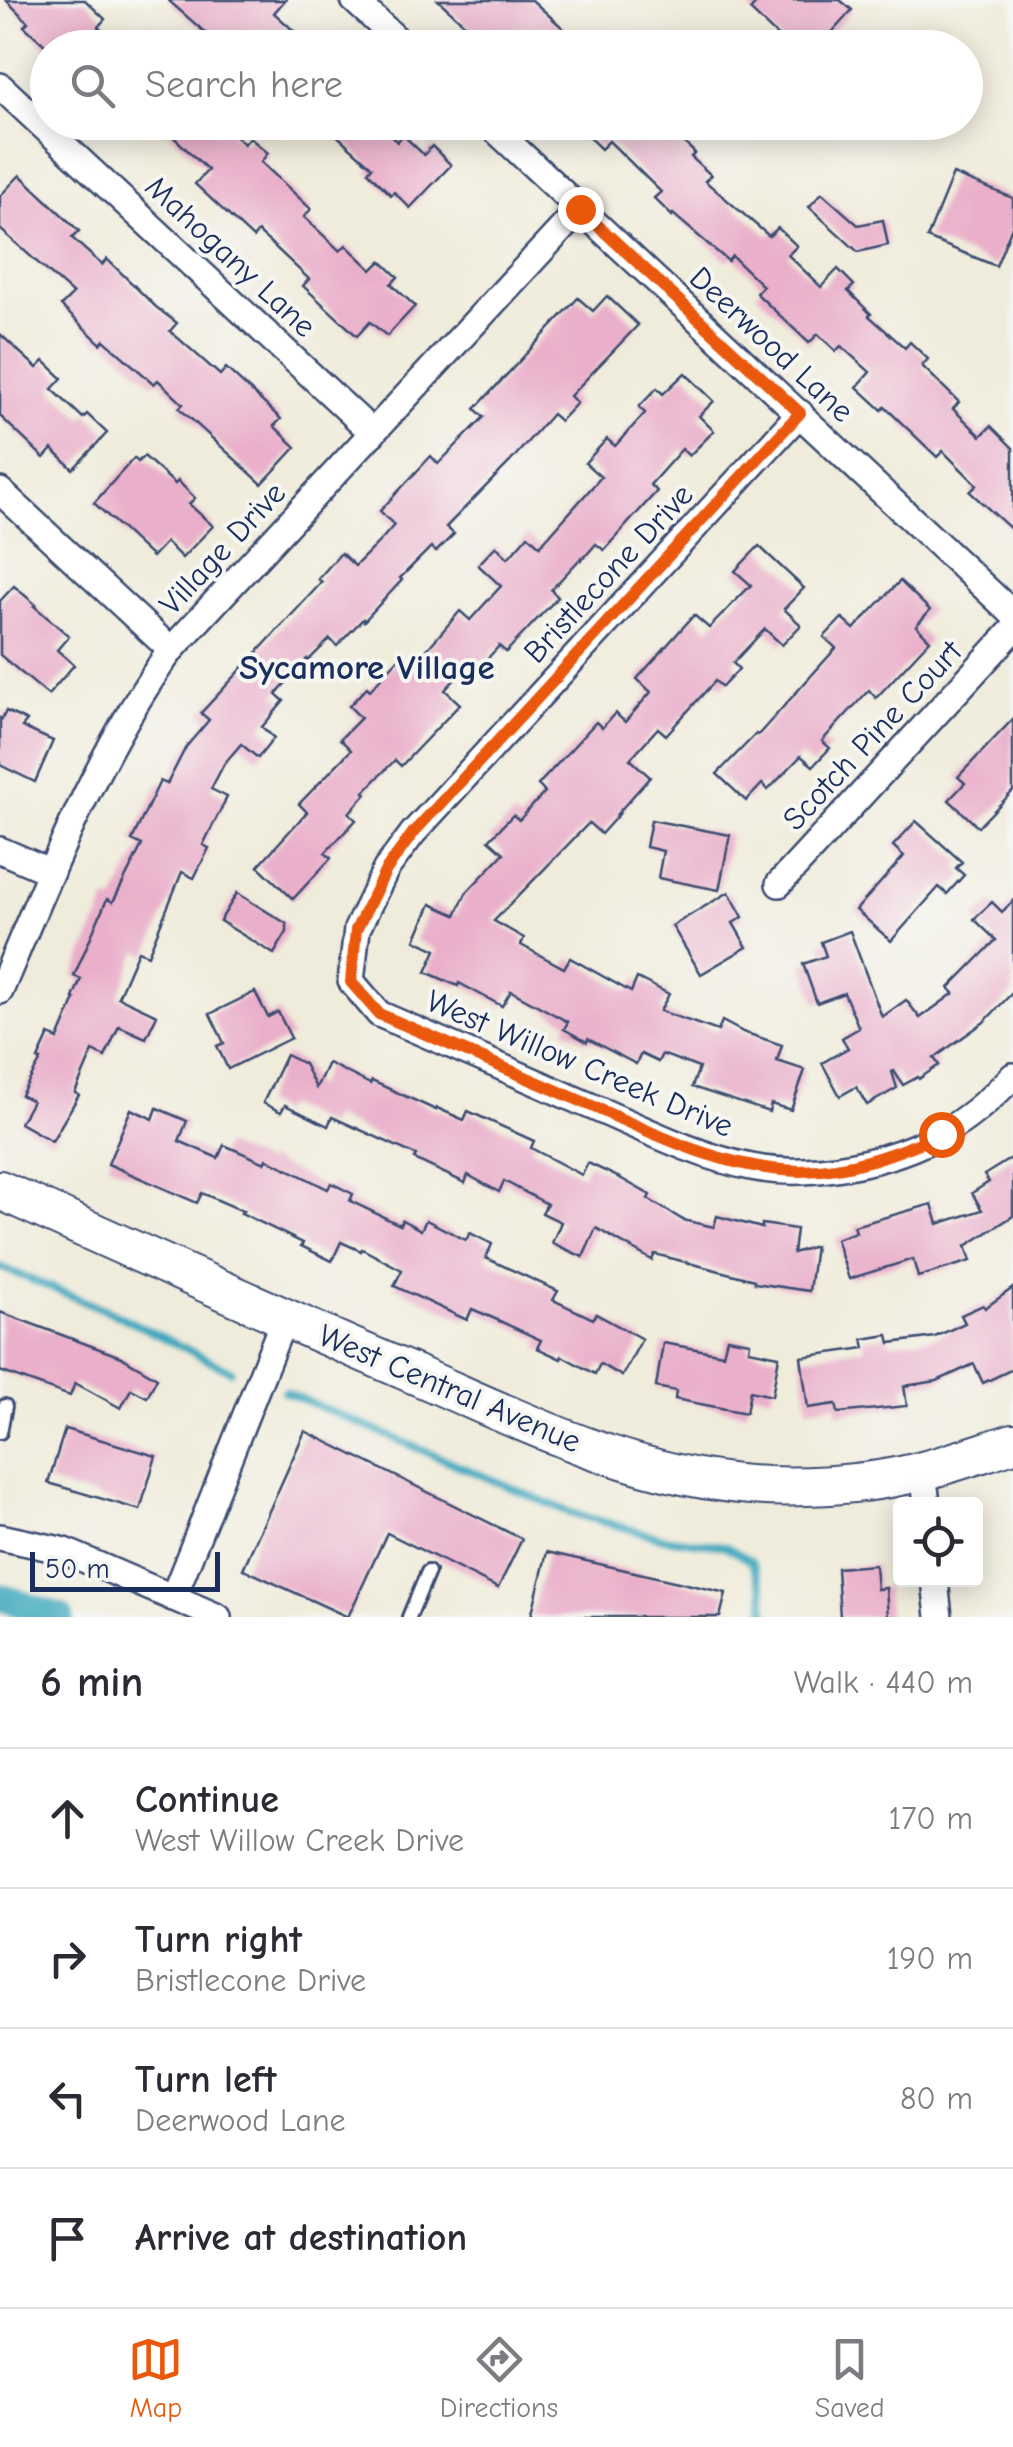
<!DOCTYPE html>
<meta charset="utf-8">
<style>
:root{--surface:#fff;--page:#f2f2f3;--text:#2b2b33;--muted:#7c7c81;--line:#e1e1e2;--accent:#ea580c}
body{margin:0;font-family:"Comic Neue",sans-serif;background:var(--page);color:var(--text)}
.controls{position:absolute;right:30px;bottom:30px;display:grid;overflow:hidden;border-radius:10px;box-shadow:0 5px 25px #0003}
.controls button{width:90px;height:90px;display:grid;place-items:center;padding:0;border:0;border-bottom:2px solid var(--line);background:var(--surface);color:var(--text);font:50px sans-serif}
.scale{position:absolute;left:30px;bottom:25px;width:190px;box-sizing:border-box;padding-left:10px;border:5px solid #1b2f5e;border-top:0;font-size:28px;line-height:35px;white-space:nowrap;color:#1b2f5e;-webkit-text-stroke:8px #f6f6f2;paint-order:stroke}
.stop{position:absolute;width:30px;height:30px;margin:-22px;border:8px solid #ea580c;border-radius:50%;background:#fff}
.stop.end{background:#ea580c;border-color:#fff;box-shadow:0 2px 10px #0008}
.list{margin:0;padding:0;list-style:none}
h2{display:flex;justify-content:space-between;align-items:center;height:130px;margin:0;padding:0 40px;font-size:42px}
h2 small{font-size:32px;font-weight:400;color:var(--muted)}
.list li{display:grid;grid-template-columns:65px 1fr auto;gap:30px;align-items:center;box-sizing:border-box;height:140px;padding:0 40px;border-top:2px solid var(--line)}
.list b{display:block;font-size:38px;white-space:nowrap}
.list p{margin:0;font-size:32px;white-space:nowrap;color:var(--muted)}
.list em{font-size:32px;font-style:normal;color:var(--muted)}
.icon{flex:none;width:55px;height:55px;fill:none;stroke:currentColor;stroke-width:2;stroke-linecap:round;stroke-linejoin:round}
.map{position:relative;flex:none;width:1013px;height:1617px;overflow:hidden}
.search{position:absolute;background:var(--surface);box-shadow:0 5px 25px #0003;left:30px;right:30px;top:30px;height:110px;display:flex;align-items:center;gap:25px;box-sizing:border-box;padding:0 35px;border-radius:55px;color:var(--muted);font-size:38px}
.sheet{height:690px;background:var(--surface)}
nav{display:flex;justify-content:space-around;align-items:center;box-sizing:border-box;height:140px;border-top:2px solid var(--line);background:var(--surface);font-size:28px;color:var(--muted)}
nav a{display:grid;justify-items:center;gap:5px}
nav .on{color:var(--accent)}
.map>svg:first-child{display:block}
</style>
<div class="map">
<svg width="1013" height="1617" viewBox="0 0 1013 1617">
<rect width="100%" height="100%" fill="#f6f6f2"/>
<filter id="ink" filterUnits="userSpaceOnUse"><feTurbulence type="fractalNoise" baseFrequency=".01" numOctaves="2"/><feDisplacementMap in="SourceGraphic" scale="20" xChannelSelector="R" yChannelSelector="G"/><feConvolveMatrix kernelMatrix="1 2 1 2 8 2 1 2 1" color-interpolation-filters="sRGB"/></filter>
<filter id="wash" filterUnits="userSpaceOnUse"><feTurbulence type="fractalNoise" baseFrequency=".0048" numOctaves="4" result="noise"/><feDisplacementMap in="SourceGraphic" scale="40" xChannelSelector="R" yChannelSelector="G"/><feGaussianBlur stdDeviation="2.25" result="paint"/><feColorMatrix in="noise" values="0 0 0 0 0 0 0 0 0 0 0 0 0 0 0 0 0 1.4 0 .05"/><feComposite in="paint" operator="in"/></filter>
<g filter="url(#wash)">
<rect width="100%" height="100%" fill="#f0ecdb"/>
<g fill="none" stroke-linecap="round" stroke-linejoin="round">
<g stroke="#3ea9be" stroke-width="8">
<polyline points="0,1267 111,1312 231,1371"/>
<polyline points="285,1392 571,1513 663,1538 725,1546 751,1561 763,1588 766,1617"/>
</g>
<polyline stroke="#3ea9be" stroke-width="28" points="0,1597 60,1617"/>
</g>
<g id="blocks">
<g fill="#eaafca">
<polygon points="6,0 85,0 105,19 98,27 120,48 48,48 24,26 28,22"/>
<polygon points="168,0 285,0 274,13 313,48 217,48 205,37 208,35"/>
<polygon points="438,0 532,0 585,48 491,48"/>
<polygon points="759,0 840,0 852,10 818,48 790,48 750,10"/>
<polygon points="158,122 221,122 244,144 250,138 268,153 261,162 311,209 304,217 340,251 346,245 372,270 381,261 398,277 391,284 415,306 387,336 370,322 357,336 303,286 309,279 275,247 258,232 253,238 195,184 208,170"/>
<polygon points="322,122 377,122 397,142 403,135 424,155 432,146 451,165 410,208 394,192 391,195 368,172 372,167"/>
<polygon points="573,122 647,122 667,142 675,134 695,153 691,157 711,175 705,181 769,236 778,228 797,246 788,255 821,287 838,269 854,285 848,291 871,314 869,316 905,348 910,342 928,359 922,366 959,402 953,409 981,436 991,426 1013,448 1013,531 970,492 977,485 943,451 937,457 885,407 882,410 857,387 870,372 841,346 836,351 818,334 809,343 756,293 763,286 732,256 728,261 673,214 672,216 654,198 661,192 609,141 601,149"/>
<polygon points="953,174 1013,198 1013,224 996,266 927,238"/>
<polygon points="20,175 79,231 72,238 102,265 107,259 156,307 177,323 170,331 220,375 226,368 281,419 274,426 296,447 262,484 179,408 183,404 158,380 154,384 104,340 101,344 61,306 73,294 0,229 0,196"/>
<polygon points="822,193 858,225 883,220 888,245 858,252 809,207"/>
<polygon points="607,296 638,325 570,396 577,403 560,421 552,414 510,462 446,527 454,534 436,552 431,547 400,578 402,580 364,621 363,619 337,646 330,639 308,661 307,659 276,694 284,701 262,727 274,738 258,758 241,744 224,764 211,789 227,797 203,845 209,848 194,878 182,872 148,955 138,951 118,997 157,1015 146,1038 119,1026 105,1057 93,1051 75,1093 79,1095 52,1141 20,1123 32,1101 21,1095 41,1060 38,1059 49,1035 58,1039 75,999 73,998 81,979 74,976 107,899 113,902 142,845 132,840 160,781 167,784 186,747 209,720 201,713 322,582 318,579 341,553 355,566 382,539 394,525 380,511 431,456 438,464 484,417 475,409 578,298 593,311"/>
<polygon points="0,334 37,368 44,361 62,378 52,389 83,418 87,414 107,433 73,469 52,449 44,458 0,416"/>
<polygon points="685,373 714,401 699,416 714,431 689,456 682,449 650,485 657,491 604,550 596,544 582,560 581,558 551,590 558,597 506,652 499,646 479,668 472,661 445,690 460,704 401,766 395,760 364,792 366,794 349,813 356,820 325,853 331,858 293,899 258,866 307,812 299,804 351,750 340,739 361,718 349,706 367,687 370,690 399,658 411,668 460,611 470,620 501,586 478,565 496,546 508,558 528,535 540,546 601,477 585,463 607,439 615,446 645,413 639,407 657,388 663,394"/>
<polygon points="144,456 175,484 178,481 195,498 189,504 213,526 182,558 166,542 152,557 94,503 134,458 138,462"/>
<polygon points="759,546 804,588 784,609 801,625 782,645 765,629 733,663 739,669 722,687 715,681 666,735 658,728 630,759 650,777 617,814 619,814 601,834 589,823 494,921 524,938 521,945 564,968 570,958 631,992 637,978 669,994 660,1011 718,1031 722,1021 743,1032 782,1045 777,1061 805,1070 791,1110 771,1104 769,1112 692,1087 699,1068 662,1054 658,1062 641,1054 636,1064 588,1039 587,1042 564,1029 568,1022 511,991 502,1006 459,983 458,986 426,972 436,950 415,940 431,904 456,915 466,893 504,853 489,840 513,815 519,820 545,792 538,785 596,722 602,728 615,713 625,722 651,692 637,679 694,615 709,628 751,585 735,571"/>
<polygon points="900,581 930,610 916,626 930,640 876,698 869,690 822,741 830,748 813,766 801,756 768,790 762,784 746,801 717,774 756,734 758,735 836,648 824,637 842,618 854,629"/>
<polygon points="14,586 36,605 34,606 69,636 57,650 74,665 48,695 0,655 0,601"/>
<polygon points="6,711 27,721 22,727 53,741 35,782 0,765 0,718 2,719"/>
<polygon points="1013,719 1013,791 978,827 949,800 965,783 958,777"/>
<polygon points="651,820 730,835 719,890 658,878 663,851 646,847"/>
<polygon points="916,821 962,862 956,868 964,875 947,894 939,887 891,941 856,910 904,856 893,846"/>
<polygon points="729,892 743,917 733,923 747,947 701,974 672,926"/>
<polygon points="237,893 287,924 287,932 274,954 220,921"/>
<polygon points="1013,901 1013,992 984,1022 934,1058 939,1065 919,1079 918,1077 903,1085 894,1071 892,1072 897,1088 867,1105 856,1087 840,1096 822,1063 848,1048 842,1038 859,1028 844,993 817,1003 803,964 826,956 821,942 850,931 882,1017 906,1000 920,1018 954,993 949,988 996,940 974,919 992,902 1002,912"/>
<polygon points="255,992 268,1017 278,1012 291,1038 228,1069 217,1046 224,1043 210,1014"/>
<polygon points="286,1055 304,1064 316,1088 328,1063 370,1084 372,1081 436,1110 437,1108 464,1120 468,1111 534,1141 531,1148 582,1175 588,1163 620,1178 650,1195 648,1199 683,1220 714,1227 717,1216 762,1228 762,1224 796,1229 793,1253 815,1246 809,1291 754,1283 754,1280 655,1254 652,1260 596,1228 583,1257 552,1243 561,1222 542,1213 547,1204 504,1181 499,1192 468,1175 465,1183 414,1159 416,1155 332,1117 328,1126 285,1105 281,1112 263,1103"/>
<polygon points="157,1108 187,1121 179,1141 218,1158 224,1145 265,1163 267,1159 328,1189 331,1183 353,1194 350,1201 400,1225 402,1220 421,1230 426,1220 466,1240 470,1233 492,1244 486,1258 558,1291 553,1300 593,1319 596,1314 642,1339 622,1376 600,1364 595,1374 562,1356 561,1359 537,1348 541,1340 493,1318 472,1309 467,1320 394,1286 402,1270 362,1249 361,1251 341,1242 332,1261 301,1246 303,1243 241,1213 243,1211 202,1193 197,1203 108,1164 131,1109 153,1119"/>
<polygon points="1013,1157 1013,1216 966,1246 971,1261 918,1277 913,1259 849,1279 836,1239 856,1232 854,1226 932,1204 938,1224 982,1210 972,1193 989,1182 984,1175"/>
<polygon points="1013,1288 1013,1369 983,1383 974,1364 937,1381 904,1386 907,1406 838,1413 836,1404 808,1408 801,1357 865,1348 863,1339 888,1335 890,1343 935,1337 965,1323 961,1315 983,1305 985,1308"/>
<polygon points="0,1312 121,1357 157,1378 147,1397 131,1389 121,1408 75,1383 70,1396 0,1371"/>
<polygon points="727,1338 750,1342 749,1350 779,1356 772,1396 750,1391 746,1413 675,1399 676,1391 656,1387 663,1343 723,1354"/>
<polygon points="65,1429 156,1456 140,1510 48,1483"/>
<polygon points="305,1431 522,1539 498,1588 387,1533 348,1617 243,1569"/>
<polygon points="547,1552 726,1593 720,1617 531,1617"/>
<polygon points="875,1565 877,1589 886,1588 888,1617 840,1617 837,1568"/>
</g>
</g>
</g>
<g filter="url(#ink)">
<use href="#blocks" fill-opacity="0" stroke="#3b4b71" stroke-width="2.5"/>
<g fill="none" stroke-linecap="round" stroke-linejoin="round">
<g stroke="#3b4b71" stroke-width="18">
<g id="lane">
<polyline points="0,1432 5,1406"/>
<polyline points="409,1617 428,1572"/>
</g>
</g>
<g stroke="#3b4b71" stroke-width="30">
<g id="street">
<polyline points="354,0 406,48"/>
<polyline points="0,86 373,433"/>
<polyline points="487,122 1013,614"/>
<path d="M800,413L413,833L386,869L357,929L351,981L379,1014C446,1043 514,1072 581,1102C636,1125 692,1155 751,1167C810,1179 891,1163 943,1133C969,1118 992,1098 1013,1076"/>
<polyline points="0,491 171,650"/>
<polyline points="0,850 51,872"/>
<polyline points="779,884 1013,630"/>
<path d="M0,991C50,873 96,754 171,650L580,209"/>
<polyline points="923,1471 927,1504"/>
<polyline points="0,1537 65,1551 218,1617"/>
<polyline points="935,1580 939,1617"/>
<polyline points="173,1598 284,1319"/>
</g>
</g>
<g stroke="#3b4b71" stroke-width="42">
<path id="secondary" d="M0,1190C141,1254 281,1317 423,1378C519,1420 617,1468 723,1482C784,1491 867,1486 926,1470C956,1462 984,1452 1013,1443"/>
</g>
<use href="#lane" stroke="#fff" stroke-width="12"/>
<use href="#street" stroke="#fff" stroke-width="25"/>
<use href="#secondary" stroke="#fff" stroke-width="38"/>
</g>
</g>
<g fill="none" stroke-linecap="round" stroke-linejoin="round" filter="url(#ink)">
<path stroke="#ea580c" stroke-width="12" d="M580,209L800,413L413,833L386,870L356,930L351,982L379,1014C447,1043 515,1073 583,1102C653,1133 723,1170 801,1171C850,1171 897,1153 941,1134"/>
</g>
<g text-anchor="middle" stroke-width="8" stroke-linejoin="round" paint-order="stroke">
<g font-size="32" fill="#1b2f5e" stroke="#f6f6f2">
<text transform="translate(231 256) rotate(43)" y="11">Mahogany Lane</text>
<text transform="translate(772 344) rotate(43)" y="11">Deerwood Lane</text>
<text transform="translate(222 548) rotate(-47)" y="11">Village Drive</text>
<text transform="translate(608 573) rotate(-47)" y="11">Bristlecone Drive</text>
<text transform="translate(872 735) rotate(-47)" y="11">Scotch Pine Court</text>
<text transform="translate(580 1063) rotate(23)" y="11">West Willow Creek Drive</text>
<text transform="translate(450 1388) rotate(23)" y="11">West Central Avenue</text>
</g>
<g font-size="35" font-weight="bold" fill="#1b2f5e" stroke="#f6f6f2">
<text x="367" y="679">Sycamore Village</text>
</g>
</g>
</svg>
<div class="controls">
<button><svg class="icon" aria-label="locate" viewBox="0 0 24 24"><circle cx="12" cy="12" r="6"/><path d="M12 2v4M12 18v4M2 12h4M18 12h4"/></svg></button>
</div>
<div class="scale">50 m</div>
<div class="stop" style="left:941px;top:1134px"></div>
<div class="stop end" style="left:580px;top:209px"></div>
<div class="search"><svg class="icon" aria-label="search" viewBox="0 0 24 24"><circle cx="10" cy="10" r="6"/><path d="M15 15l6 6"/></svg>Search here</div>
</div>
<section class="sheet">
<h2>6 min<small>Walk · 440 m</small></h2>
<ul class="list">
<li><svg class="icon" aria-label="ahead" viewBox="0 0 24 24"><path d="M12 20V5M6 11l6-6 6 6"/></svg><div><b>Continue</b><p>West Willow Creek Drive</p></div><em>170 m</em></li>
<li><svg class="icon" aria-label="right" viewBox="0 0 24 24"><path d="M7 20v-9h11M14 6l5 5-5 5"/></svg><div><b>Turn right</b><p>Bristlecone Drive</p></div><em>190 m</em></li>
<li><svg class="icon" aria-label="left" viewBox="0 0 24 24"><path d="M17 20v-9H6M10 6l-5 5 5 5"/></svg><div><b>Turn left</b><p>Deerwood Lane</p></div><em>80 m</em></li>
<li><svg class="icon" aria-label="arrive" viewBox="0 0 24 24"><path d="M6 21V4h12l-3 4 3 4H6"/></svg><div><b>Arrive at destination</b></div></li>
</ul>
</section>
<nav>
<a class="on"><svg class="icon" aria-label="map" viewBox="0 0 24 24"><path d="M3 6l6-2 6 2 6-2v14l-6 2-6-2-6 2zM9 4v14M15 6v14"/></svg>Map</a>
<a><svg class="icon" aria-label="directions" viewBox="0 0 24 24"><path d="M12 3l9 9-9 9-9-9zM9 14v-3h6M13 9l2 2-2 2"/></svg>Directions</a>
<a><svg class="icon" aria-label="saved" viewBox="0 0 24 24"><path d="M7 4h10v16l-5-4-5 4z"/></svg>Saved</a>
</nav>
